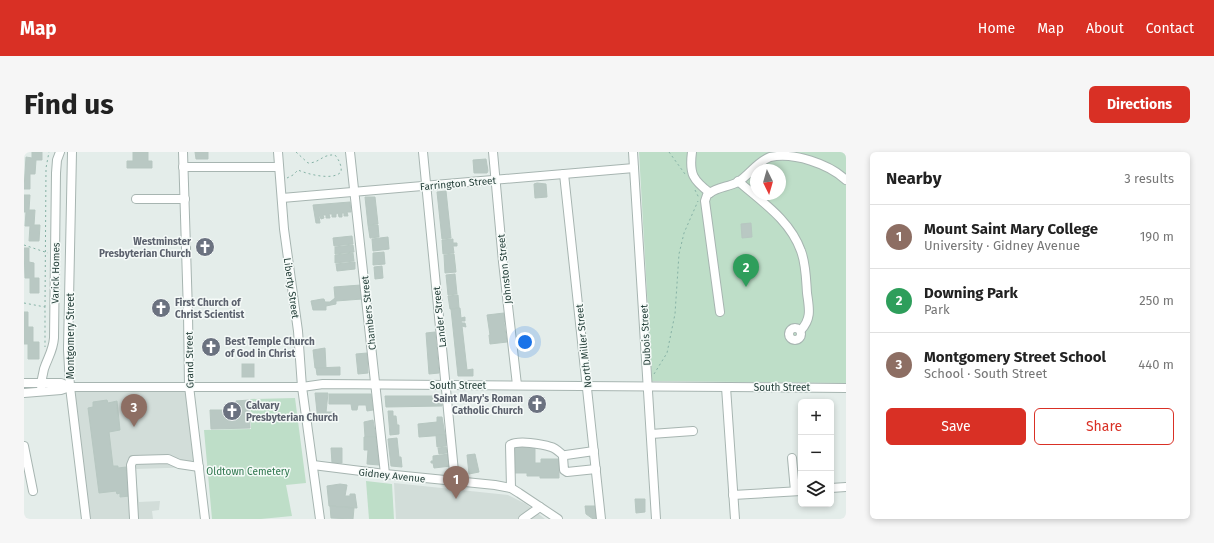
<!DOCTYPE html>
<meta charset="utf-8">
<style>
:root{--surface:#fff;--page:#f6f6f6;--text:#222;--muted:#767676;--line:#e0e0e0;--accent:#d93025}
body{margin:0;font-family:"Fira Sans",sans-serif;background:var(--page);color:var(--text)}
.controls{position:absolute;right:12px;bottom:12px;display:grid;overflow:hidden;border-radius:6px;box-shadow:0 2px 6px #0003}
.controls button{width:36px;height:36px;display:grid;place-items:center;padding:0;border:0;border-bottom:1px solid var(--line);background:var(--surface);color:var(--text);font:20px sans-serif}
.compass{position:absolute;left:726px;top:12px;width:36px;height:36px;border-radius:50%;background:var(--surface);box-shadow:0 2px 6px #0003;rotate:175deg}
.you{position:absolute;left:501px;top:190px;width:14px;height:14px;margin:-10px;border:3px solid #fff;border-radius:50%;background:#1a73e8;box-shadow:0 0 0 6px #1a73e833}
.badge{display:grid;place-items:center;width:26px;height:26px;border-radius:50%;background:var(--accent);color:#fff;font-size:13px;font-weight:700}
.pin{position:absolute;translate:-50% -33px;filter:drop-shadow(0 1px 2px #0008)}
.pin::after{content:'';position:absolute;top:21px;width:14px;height:12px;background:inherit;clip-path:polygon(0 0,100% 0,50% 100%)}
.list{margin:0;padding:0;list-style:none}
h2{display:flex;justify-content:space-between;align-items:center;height:52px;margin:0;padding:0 16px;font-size:17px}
h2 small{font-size:13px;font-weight:400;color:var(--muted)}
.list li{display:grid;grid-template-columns:26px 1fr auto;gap:12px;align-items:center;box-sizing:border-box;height:64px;padding:0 16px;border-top:1px solid var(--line)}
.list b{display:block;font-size:15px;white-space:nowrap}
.list p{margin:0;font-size:13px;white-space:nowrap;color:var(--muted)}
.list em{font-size:13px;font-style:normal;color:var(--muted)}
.actions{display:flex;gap:8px;padding:12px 16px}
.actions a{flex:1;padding:9px 0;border:1px solid var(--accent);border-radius:6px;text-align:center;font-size:14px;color:var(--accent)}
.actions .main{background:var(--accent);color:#fff}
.icon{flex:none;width:22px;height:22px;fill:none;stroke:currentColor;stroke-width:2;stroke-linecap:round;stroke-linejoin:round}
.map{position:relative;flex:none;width:822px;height:367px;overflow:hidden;border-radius:6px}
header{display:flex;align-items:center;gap:24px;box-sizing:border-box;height:56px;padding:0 20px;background:var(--accent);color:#fff}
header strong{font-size:19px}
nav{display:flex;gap:22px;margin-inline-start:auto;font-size:14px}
.intro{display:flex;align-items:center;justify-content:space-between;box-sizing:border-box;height:96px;padding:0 24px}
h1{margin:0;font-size:28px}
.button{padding:10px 18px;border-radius:6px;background:var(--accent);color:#fff;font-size:14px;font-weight:700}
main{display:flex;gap:24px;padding:0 24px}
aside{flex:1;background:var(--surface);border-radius:6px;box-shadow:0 2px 6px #0003}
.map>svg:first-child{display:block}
</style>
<header>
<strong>Map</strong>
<nav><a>Home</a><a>Map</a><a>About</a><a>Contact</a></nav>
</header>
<div class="intro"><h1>Find us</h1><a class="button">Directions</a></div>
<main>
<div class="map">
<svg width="822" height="367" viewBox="0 0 822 367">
<rect width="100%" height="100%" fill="#e4edea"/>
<g fill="#d2ddd9">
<polygon points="165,234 175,315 111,317 115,350 136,349 135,358 128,359 129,367 62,367 46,235"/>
<polygon points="370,331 484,343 502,352 521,367 372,367"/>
</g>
<g fill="#bedec8" fill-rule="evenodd">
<path d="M615,0H822V231L628,229ZM732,18H756V42H732Z"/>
<polygon points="271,246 282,331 262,333 268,364 237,367 188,367 180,278 227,277 226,247"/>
<polygon points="342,329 368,332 370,367 345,367"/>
</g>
<g fill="#b9c8c3" stroke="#b7c7c1">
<polygon points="8,0 18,0 18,8 12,8 11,22 6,22 6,37 0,37 2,5 8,6"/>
<polygon points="109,0 124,0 124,9 128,9 128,16 103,16 103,9 109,9"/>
<polygon points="171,0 184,0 184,7 172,7"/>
<polygon points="462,7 464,19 463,21 450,21 449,8"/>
<polygon points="513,31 522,32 523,45 511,46 510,32"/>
<polygon points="422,39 427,86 418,87 413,40"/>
<polygon points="0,43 6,43 5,58 11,58 10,73 16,73 15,89 5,89 6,74 1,74 2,60 0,60"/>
<polygon points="341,45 351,45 354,72 344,73"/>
<polygon points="326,50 327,60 323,60 324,64 320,64 320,61 318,61 318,65 315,65 314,61 312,62 312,65 308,65 308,62 305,62 306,66 302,66 302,63 299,63 300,66 297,67 296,64 295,64 296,71 292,71 289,53"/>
<polygon points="727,71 728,85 718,86 717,72"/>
<polygon points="344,73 354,73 355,85 346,86"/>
<polygon points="328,84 329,92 310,94 309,86"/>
<polygon points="364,85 365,97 349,99 348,87"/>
<polygon points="429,87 429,91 433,91 433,94 429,94 430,101 419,102 418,88"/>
<polygon points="329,93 330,100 311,102 311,95"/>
<polygon points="0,96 5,96 5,110 10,111 10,126 15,126 15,141 6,141 6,126 1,126"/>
<polygon points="360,100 361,112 349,113 349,101"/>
<polygon points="329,101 330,109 311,111 311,103"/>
<polygon points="430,102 432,120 421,121 420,103"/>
<polygon points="331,110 331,117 313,119 312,112"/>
<polygon points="358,114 359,126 351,127 350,115"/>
<polygon points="431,122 433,142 424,143 422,123"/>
<polygon points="337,133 338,147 312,149 312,152 302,154 302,158 289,158 287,149 298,147 300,147 301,150 306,150 311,146 310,135"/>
<polygon points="434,143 435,156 426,157 424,144"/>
<polygon points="436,156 437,166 441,165 441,169 437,169 438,171 441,171 442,175 438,174 443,218 449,217 449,224 434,224 427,157"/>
<polygon points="0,160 4,160 4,175 9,175 9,190 15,190 15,207 4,207 4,192 0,192"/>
<polygon points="480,161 481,170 480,170 483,190 466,192 465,183 466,183 463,163"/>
<polygon points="411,180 415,221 405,222 402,181"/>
<polygon points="301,196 302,216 291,216 289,198"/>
<polygon points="343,201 344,221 334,222 332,202"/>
<rect x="218" y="212" width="12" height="13"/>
<polygon points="316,215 316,223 293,223 292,216"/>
<polygon points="291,241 304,241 302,260 310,260 312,267 294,269"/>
<polygon points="305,242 347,242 349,258 343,259 342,253 334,253 333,258 328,258 327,252 305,252"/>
<polygon points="361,244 418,244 418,254 362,255"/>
<polygon points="83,248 84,251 93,249 96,278 85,280 89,314 94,314 94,316 102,315 106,344 96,345 96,341 93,342 92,339 75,341 64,256 69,255 69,250"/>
<polygon points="225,248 226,276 187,277 186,258 212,258 212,249"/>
<polygon points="364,259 369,259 369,264 372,264 373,273 375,273 375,282 366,283"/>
<polygon points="413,265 418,265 421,283 395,285 394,272 413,270"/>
<polygon points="349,268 352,285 341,285 340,270"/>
<polygon points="412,283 422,283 422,294 413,295"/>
<polygon points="340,285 352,285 355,313 343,312 344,298 340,298"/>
<polygon points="373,286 375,305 377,305 378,315 367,314 364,287"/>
<polygon points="499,292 499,295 511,294 511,311 517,311 517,307 535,307 536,318 535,318 535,326 516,326 516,324 503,324 503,321 490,321 490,295"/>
<polygon points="422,295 423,301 415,302 414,296"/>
<polygon points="307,296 318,296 318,311 308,311"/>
<polygon points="425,302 427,314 410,316 409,311 407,311 407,309 409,309 409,304"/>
<polygon points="451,302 455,320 445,322 443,303"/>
<polygon points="316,332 323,333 321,344 326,344 326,342 331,342 333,356 305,354 303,334"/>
<polygon points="611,347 621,347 621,360 612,361"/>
<polygon points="306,354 330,356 329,367 307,366"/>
<polygon points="561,354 572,354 573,367 569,367 562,362"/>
</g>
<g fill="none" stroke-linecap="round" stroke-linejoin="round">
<g stroke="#a7b5b1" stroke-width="10">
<g id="minor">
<polyline points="48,0 44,197 46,235 62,367"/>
<polyline points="159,0 164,161 165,234 181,367"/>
<polyline points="254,0 260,77 274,179 278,235 296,367"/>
<polyline points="326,0 361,322"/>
<polyline points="399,0 431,330"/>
<polyline points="469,0 479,110 493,233"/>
<polyline points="609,0 632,367"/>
<path d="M668,0C665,22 669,28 686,41C693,35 705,35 714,30C725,23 733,10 746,5C770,0 805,12 822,28"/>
<polyline points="159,15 255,15"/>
<polyline points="540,22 577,367"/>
<path d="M714,29C738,50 766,68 777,99C782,112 782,127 783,141C785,156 788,166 777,178"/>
<polyline points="686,41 683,43 681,49 696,160"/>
<polyline points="258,46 610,16"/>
<polyline points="112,47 161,47"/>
<circle cx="771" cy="182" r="6"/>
<polyline points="0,231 37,231 46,235"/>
<polyline points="702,235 711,367"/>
<path d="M17,239C17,232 18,224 20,217C24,205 29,199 30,186L32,21L33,8L36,0"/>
<polyline points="0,241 37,238 46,235 278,235 299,232 822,236"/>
<polyline points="627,282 669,279"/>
<polyline points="0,294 9,339"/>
<polyline points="570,299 542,303 539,305 540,318 543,320 572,317"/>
<polyline points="768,306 771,339"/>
<polyline points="289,313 361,322 471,333 487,336 495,341 534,367"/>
<path d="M487,336L486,293C494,288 518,292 527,295C532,296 536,301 540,304"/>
<polyline points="807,336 822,335"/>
<polyline points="709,343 777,339"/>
<polyline points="110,366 107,313 109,308 144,307 155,312 175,315"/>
<polyline points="499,367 516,355"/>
</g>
</g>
<g stroke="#85b1a5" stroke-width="1" stroke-dasharray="2 3" stroke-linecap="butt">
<polyline points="645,0 661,22"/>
<path d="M263,26L269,23L274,18C283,22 309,29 317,20C318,14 315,8 311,3C298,2 296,11 284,11L272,0"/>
<polyline points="671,38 675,46"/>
<polyline points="0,93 24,101"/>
<polyline points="0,151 21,155 21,195"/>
<polyline points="21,155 22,16 25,0"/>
<polyline points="630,222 643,201 651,162 655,102 660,81 674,49"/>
</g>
<use href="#minor" stroke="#fff" stroke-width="8"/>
</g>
<defs>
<g id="church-disc" transform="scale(1)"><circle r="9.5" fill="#6b7280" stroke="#f5faf8"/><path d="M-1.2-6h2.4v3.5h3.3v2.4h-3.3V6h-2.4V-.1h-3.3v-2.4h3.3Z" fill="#fff"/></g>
</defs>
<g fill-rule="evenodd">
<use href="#church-disc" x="181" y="95"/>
<use href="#church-disc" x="137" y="156"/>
<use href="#church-disc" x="187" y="195"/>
<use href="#church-disc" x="513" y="252"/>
<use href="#church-disc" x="208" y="259"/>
</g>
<g text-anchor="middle" stroke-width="3" stroke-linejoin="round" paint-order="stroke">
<g font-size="10" fill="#243f39" stroke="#f5faf8">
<text transform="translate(434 31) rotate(-5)" y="4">Farrington Street</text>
<text transform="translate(480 117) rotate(-96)" y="4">Johnston Street</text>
<text transform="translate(31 121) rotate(-89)" y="4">Varick Homes</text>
<text transform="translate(268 136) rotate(82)" y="4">Liberty Street</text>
<text transform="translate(344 161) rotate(-96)" y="4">Chambers Street</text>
<text transform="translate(415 165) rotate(-96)" y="4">Lander Street</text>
<text transform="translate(621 183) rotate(-93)" y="4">Dubois Street</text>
<text transform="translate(46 184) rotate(-90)" y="4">Montgomery Street</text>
<text transform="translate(559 194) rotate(-96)" y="4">North Miller Street</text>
<text transform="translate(165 208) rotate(-91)" y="4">Grand Street</text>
<text x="434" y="237">South Street</text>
<text x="758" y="239">South Street</text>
<text transform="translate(368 323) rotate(6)" y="4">Gidney Avenue</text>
</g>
<g font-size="10" font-weight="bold" fill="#5b616d" stroke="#f5faf8" text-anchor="start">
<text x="167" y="93" text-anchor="end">Westminster<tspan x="167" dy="12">Presbyterian Church</tspan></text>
<text x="151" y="154">First Church of<tspan x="151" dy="12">Christ Scientist</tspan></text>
<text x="201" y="193">Best Temple Church<tspan x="201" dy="12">of God in Christ</tspan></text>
<text x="499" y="250" text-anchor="end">Saint Mary's Roman<tspan x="499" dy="12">Catholic Church</tspan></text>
<text x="222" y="257">Calvary<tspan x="222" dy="12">Presbyterian Church</tspan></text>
</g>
<g font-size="10" fill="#2e764d" stroke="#f5faf8">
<text x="224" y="323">Oldtown Cemetery</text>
</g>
</g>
</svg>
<div class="controls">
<button>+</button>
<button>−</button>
<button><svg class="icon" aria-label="layers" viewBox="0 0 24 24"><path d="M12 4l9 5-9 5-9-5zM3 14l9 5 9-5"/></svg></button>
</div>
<svg class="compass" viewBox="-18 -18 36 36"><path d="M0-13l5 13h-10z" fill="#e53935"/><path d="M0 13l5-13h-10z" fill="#767676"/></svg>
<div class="you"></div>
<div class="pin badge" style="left:432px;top:347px;background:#8d6e63">1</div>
<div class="pin badge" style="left:722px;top:135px;background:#2e9e5b">2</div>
<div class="pin badge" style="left:110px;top:275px;background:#8d6e63">3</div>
</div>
<aside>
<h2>Nearby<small>3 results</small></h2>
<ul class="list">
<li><span class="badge" style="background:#8d6e63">1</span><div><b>Mount Saint Mary College</b><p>University · Gidney Avenue</p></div><em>190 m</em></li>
<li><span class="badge" style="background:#2e9e5b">2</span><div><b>Downing Park</b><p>Park</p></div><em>250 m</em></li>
<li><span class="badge" style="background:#8d6e63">3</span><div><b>Montgomery Street School</b><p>School · South Street</p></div><em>440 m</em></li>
</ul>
<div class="actions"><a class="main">Save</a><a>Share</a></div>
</aside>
</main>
